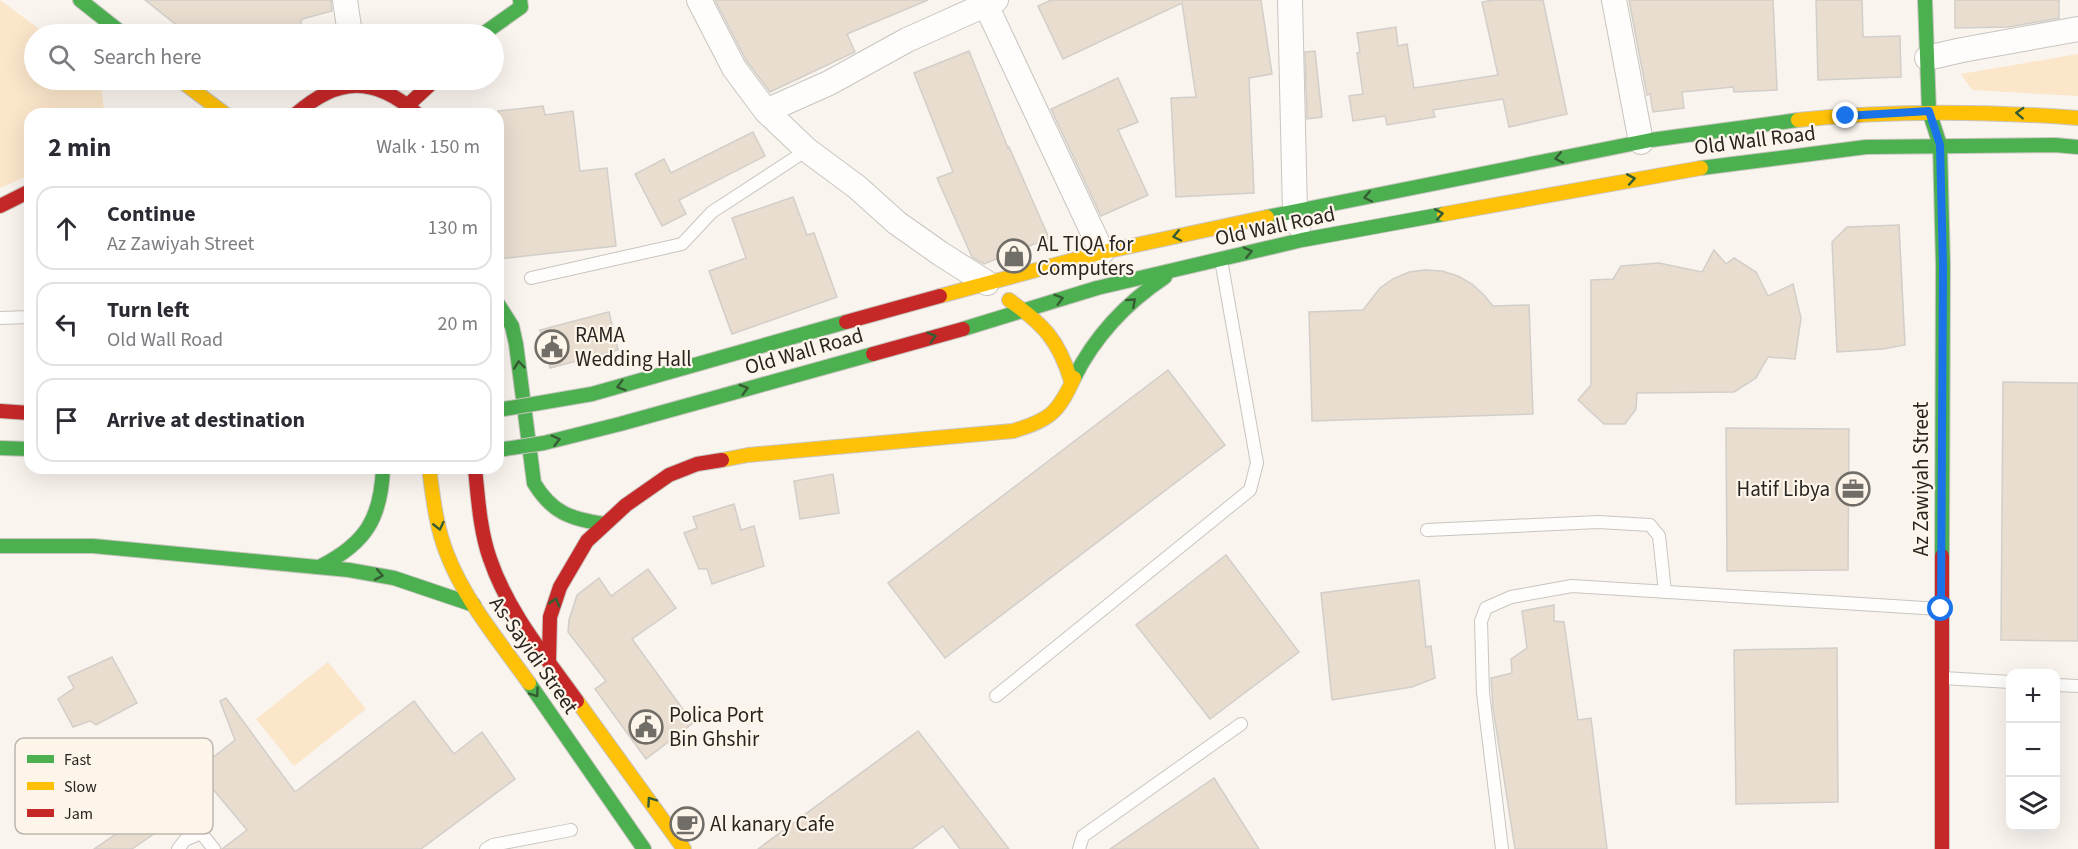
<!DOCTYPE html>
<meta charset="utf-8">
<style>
:root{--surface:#fff;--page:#f2f2f3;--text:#2b2b33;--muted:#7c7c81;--line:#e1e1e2}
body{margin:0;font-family:"Source Sans 3",sans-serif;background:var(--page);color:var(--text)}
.controls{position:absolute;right:18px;bottom:18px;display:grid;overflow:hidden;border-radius:12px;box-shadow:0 6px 24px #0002}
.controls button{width:54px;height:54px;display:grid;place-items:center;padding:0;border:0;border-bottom:2px solid var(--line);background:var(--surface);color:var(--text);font:30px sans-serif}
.stop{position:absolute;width:18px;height:18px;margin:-14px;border:4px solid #1a73e8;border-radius:50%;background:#fff}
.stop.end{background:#1a73e8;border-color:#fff;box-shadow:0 2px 6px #0008}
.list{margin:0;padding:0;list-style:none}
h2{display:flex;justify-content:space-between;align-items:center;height:78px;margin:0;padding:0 24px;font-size:26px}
h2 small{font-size:20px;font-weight:400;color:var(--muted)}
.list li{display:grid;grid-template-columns:39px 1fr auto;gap:18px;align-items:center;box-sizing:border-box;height:84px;margin:0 12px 12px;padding:0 12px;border:2px solid var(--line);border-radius:18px}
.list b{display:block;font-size:22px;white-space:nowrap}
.list p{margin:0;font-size:20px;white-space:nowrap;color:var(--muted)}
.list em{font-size:20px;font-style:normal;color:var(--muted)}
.icon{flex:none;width:33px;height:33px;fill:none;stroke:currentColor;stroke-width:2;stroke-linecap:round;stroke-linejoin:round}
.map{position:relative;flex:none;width:2078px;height:849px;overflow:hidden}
.search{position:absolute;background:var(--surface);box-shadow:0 6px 24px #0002;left:24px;top:24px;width:480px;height:66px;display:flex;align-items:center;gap:15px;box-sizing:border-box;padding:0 21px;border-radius:33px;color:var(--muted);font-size:22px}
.panel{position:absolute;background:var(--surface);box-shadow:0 6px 24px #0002;left:24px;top:108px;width:480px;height:366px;border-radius:18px}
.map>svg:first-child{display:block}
</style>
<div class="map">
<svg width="2078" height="849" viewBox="0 0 2078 849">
<rect width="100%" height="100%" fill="#f9f4ee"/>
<g fill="#fbe6ca">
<polygon points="0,0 46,34 34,34 34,80 101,80 104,113 30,114 30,175 0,188"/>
<polygon points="2078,54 2078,96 1972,90 1961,74"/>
<polygon points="328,662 366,709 294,766 256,719"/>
</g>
<g fill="#e8ddcf" stroke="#d2cec9" stroke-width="1.5">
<polygon points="145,0 331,0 332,11 302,19 298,34 188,34"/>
<polygon points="715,0 928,0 847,34 855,52 770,92 746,60"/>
<polygon points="1051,0 1261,0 1272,74 1249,78 1254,193 1176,197 1171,98 1196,97 1182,3 1063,59 1038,6"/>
<polygon points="1494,0 1543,0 1567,114 1509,127 1503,99 1433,110 1435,117 1387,125 1385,116 1353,121 1349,96 1363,94 1357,53 1360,52 1357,33 1396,27 1398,46 1407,44 1414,88 1498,75 1482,2"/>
<polygon points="1629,0 1773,0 1777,90 1734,92 1733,87 1682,92 1684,108 1653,112 1650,94 1647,95"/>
<polygon points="1816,0 1862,0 1863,37 1900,36 1901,77 1818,80"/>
<polygon points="1955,0 2059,0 2059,18 2008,27 1955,28"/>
<polygon points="969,51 1008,148 1009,147 1049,238 984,264 972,257 937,178 953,172 914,73"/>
<polygon points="1315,51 1322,117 1307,119 1305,52"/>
<polygon points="1118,78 1138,122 1118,130 1148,195 1101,216 1051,109"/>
<polygon points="543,106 545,115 573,111 580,171 607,168 616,246 498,259 498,111"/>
<polygon points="753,132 765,156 679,200 686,214 662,226 635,174 664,159 671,173"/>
<polygon points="793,197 807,235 814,233 837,297 732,334 709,271 746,258 732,218"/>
<polygon points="1899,225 1905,345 1883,349 1837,352 1832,242 1847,227"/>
<polygon points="1714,250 1726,264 1734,258 1756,272 1768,296 1793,284 1801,318 1795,359 1768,357 1756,378 1734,392 1637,393 1636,409 1625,424 1604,424 1578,400 1591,385 1591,280 1613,279 1621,266 1659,263 1702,272"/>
<polygon points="1425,270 1442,271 1458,276 1472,284 1484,295 1493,306 1529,305 1533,414 1312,421 1309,312 1363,310 1380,288 1393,279 1409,272"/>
<polygon points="609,312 618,350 550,368 540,330"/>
<polygon points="1168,370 1225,445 945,658 888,583"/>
<polygon points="2003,382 2078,383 2078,641 2001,640"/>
<polygon points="1726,428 1849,429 1848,570 1727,571"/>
<polygon points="833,474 839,513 800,519 794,481"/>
<polygon points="734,504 741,530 754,526 764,566 712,584 707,569 699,569 684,533 697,528 693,517"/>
<polygon points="1226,555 1299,652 1210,719 1136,625"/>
<polygon points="648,569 676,608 632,639 693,723 646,759 595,689 606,681 568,632 569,620 577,595 599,578 611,596"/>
<polygon points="1419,580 1426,647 1431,646 1435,678 1412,687 1332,700 1321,593"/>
<polygon points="1554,605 1554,621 1564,622 1578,720 1591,718 1607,849 1515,849 1493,708 1491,678 1512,673 1511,659 1527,648 1522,611"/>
<polygon points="1837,648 1838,802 1736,804 1734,650"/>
<polygon points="112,657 137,703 96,725 90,721 73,727 58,699 74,688 68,677"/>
<polygon points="226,698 295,792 414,701 454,754 482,732 515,779 421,849 222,849 247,830 197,770 235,740 220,701"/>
<polygon points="918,731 1009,849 960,849 943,826 912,849 758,849"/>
<polygon points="138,755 161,796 158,798 174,820 132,849 94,849 144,815 120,765"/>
<polygon points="1214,778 1259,849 1110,849"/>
</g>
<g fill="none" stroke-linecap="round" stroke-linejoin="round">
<g stroke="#c9c5bf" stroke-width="14">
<g id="lane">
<polyline points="531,278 682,244 712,212 807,150"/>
<polyline points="0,318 30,317"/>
<polyline points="1427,530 1598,522 1650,525 1659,536 1665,592"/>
<polyline points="1943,678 2010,682"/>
<polyline points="2056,685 2078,686"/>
<polyline points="996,696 1250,490 1257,463 1221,260"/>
<polyline points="178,849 185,840 201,833 214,849"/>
<polyline points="486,849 493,845 571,830"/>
<polyline points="1079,849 1083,836 1241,724"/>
<polyline points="1502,849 1483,693 1481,621 1486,608 1511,597 1572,586 1940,609"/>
</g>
</g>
<g stroke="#c9c5bf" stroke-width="26">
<g id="street">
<polyline points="345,0 350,34"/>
<polyline points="699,0 734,68 766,111 807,150 857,187 897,223 941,254 987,283"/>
<polyline points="1290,0 1295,212 1299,225"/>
<polyline points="1614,0 1641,142"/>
<polyline points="986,5 1102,252"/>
<polyline points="1927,58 1962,50 2078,29"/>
<polyline points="766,111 829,83 907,40 996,0"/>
</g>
</g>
<g stroke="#c9c5bf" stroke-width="16">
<g id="fast">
<polyline points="80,0 123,34"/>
<polyline points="1925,0 1929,111 1940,145 1943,265 1942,556"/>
<polyline points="483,34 521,7 520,0"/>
<polyline points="1701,168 1866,147 2055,145 2078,147"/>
<polyline points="1267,217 1651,140 1798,120"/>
<path d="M498,304L512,326L516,344L534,483C552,513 571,519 604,524"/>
<polyline points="963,329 1097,288 1302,240 1444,214"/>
<path d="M1074,378C1095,336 1126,303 1165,277"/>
<polyline points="0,448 30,449"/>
<polyline points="0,546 93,546 349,570 394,578 474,605"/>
<path d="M321,566C366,543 381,518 383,468"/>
<polyline points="529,683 644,849"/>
</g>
</g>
<g stroke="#c9c5bf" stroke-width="16">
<g id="slow">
<polyline points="180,80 225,114"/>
<path d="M1798,120C1891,110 1984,111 2078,118"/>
<polyline points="1444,214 1701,168"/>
<polyline points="940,296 1103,252 1267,217"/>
<path d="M1009,300C1043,324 1059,340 1071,381"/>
<path d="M722,460L748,455L1013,431C1050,420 1058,413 1074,378"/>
<path d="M429,468C433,497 436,527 447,554C465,601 500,642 529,683"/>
<polyline points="577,701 684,849"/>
</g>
</g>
<g stroke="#c9c5bf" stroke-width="16">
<g id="jam">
<polyline points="408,105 435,80"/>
<path d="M296,114C338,77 375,76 417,114"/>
<polyline points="0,206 30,191"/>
<polyline points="0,411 30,413"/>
<path d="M475,468C478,498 480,531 490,559C508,612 545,656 577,701"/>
<polyline points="1942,556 1942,849"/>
<polyline points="549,660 550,617 560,587 587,541 626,505 669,475 697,464 722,460"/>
</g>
</g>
<use href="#lane" stroke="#fefdfc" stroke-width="12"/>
<use href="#street" stroke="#fefdfc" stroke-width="24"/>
<use href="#fast" stroke="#4caf50" stroke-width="14"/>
<use href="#slow" stroke="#ffc107" stroke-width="14"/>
<use href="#jam" stroke="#c62828" stroke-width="14"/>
<g stroke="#c9c5bf" stroke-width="16" stroke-linecap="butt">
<g id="fast-bridge">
<polyline points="498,410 592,394 846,322"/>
<polyline points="498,450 544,443 620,424 873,354"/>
</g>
</g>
<g stroke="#c9c5bf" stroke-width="16" stroke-linecap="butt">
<g id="jam-bridge">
<polyline points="846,322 940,296"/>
<polyline points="873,354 963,329"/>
</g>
</g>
<use href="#fast-bridge" stroke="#4caf50" stroke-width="14"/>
<use href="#jam-bridge" stroke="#c62828" stroke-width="14"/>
</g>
<defs><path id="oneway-chevron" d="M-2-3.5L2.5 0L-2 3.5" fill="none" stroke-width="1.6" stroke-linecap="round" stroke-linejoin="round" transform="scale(1.5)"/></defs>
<g stroke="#365c33">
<use href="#oneway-chevron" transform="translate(2020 113) rotate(-177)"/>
<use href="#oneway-chevron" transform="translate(1559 158) rotate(169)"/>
<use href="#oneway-chevron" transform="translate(1631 179) rotate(-10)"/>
<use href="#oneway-chevron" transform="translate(1368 197) rotate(168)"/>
<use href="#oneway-chevron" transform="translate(1439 214) rotate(-10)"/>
<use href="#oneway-chevron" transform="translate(1177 236) rotate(168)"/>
<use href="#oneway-chevron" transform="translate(1248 252) rotate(-13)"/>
<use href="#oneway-chevron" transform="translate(1059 299) rotate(-16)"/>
<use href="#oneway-chevron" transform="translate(1132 302) rotate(-42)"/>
<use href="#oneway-chevron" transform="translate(932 337) rotate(-16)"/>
<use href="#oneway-chevron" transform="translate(519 365) rotate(-96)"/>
<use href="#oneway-chevron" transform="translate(621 386) rotate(164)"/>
<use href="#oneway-chevron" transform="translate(744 389) rotate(-16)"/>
<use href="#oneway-chevron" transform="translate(556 440) rotate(-15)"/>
<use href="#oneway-chevron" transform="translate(439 526) rotate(77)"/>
<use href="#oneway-chevron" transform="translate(379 575) rotate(11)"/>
<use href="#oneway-chevron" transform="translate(555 602) rotate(-73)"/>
<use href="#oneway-chevron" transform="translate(535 693) rotate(55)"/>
<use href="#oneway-chevron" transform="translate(651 801) rotate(-125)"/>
</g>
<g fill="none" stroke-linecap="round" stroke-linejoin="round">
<polyline stroke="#1a73e8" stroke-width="8" points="1846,116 1929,111 1940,145 1943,265 1941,609"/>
</g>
<defs>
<g id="shop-ring" transform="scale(1.725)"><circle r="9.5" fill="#fdf5ea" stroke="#716d67" stroke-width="1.5"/><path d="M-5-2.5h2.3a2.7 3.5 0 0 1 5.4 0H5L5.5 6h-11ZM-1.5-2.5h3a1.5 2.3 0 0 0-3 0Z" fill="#716d67"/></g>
<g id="civic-ring" transform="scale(1.725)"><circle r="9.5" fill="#fdf5ea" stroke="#716d67" stroke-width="1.5"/><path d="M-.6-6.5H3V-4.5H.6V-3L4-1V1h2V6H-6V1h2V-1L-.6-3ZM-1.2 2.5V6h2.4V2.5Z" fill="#716d67"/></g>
<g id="office-ring" transform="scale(1.725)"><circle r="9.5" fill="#fdf5ea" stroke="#716d67" stroke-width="1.5"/><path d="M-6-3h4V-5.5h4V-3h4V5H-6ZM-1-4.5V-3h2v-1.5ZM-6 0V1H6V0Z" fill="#716d67"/></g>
<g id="cafe-ring" transform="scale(1.725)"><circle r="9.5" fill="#fdf5ea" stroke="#716d67" stroke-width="1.5"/><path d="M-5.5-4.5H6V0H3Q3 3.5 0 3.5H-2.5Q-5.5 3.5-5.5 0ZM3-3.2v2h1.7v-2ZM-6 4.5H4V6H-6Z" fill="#716d67"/></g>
</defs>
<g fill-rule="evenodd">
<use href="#shop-ring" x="1014" y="256"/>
<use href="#civic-ring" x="552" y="347"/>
<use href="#office-ring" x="1853" y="489"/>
<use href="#civic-ring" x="646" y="727"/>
<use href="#cafe-ring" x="687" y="824"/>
</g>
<g text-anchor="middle" stroke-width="4.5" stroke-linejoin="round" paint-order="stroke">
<g font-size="21" fill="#28241f" stroke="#fdf5ea">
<text transform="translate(1755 140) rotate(-7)" y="7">Old Wall Road</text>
<text transform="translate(1275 226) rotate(-12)" y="7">Old Wall Road</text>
<text transform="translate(804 351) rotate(-16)" y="7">Old Wall Road</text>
<text transform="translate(1921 479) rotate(-90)" y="7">Az Zawiyah Street</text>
<text transform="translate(534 655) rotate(55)" y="7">As-Sayidi Street</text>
</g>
<g font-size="21" fill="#28241f" stroke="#fdf5ea" text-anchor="start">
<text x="1037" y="251">AL TIQA for<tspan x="1037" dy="24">Computers</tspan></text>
<text x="575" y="342">RAMA<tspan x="575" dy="24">Wedding Hall</tspan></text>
<text x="1830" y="496" text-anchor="end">Hatif Libya</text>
<text x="669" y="722">Polica Port<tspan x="669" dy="24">Bin Ghshir</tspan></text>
<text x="710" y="831">Al kanary Cafe</text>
</g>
</g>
<rect x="15" y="738" width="198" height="96" rx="9" fill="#fdf5ea" stroke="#bdb6ad" stroke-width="1.5"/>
<rect x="27" y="755" width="27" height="8" fill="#4caf50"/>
<rect x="27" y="782" width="27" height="8" fill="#ffc107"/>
<rect x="27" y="809" width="27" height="8" fill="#c62828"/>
<g font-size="16" fill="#28241f">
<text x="64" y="765">Fast</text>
<text x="64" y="792">Slow</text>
<text x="64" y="819">Jam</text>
</g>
</svg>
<div class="controls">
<button>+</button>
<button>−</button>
<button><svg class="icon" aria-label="layers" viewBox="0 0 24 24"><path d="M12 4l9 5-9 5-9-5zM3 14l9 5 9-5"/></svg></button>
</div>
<div class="stop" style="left:1941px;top:609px"></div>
<div class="stop end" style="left:1846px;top:116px"></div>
<div class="search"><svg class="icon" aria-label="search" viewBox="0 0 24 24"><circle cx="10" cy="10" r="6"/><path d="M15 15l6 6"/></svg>Search here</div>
<section class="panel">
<h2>2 min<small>Walk · 150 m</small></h2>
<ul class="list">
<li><svg class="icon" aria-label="ahead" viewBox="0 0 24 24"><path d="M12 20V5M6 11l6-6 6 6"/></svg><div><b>Continue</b><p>Az Zawiyah Street</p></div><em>130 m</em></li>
<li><svg class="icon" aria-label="left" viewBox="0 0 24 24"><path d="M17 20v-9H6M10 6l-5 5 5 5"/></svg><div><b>Turn left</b><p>Old Wall Road</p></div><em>20 m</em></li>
<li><svg class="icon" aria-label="arrive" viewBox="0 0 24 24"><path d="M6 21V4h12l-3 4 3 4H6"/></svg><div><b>Arrive at destination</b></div></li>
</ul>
</section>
</div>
